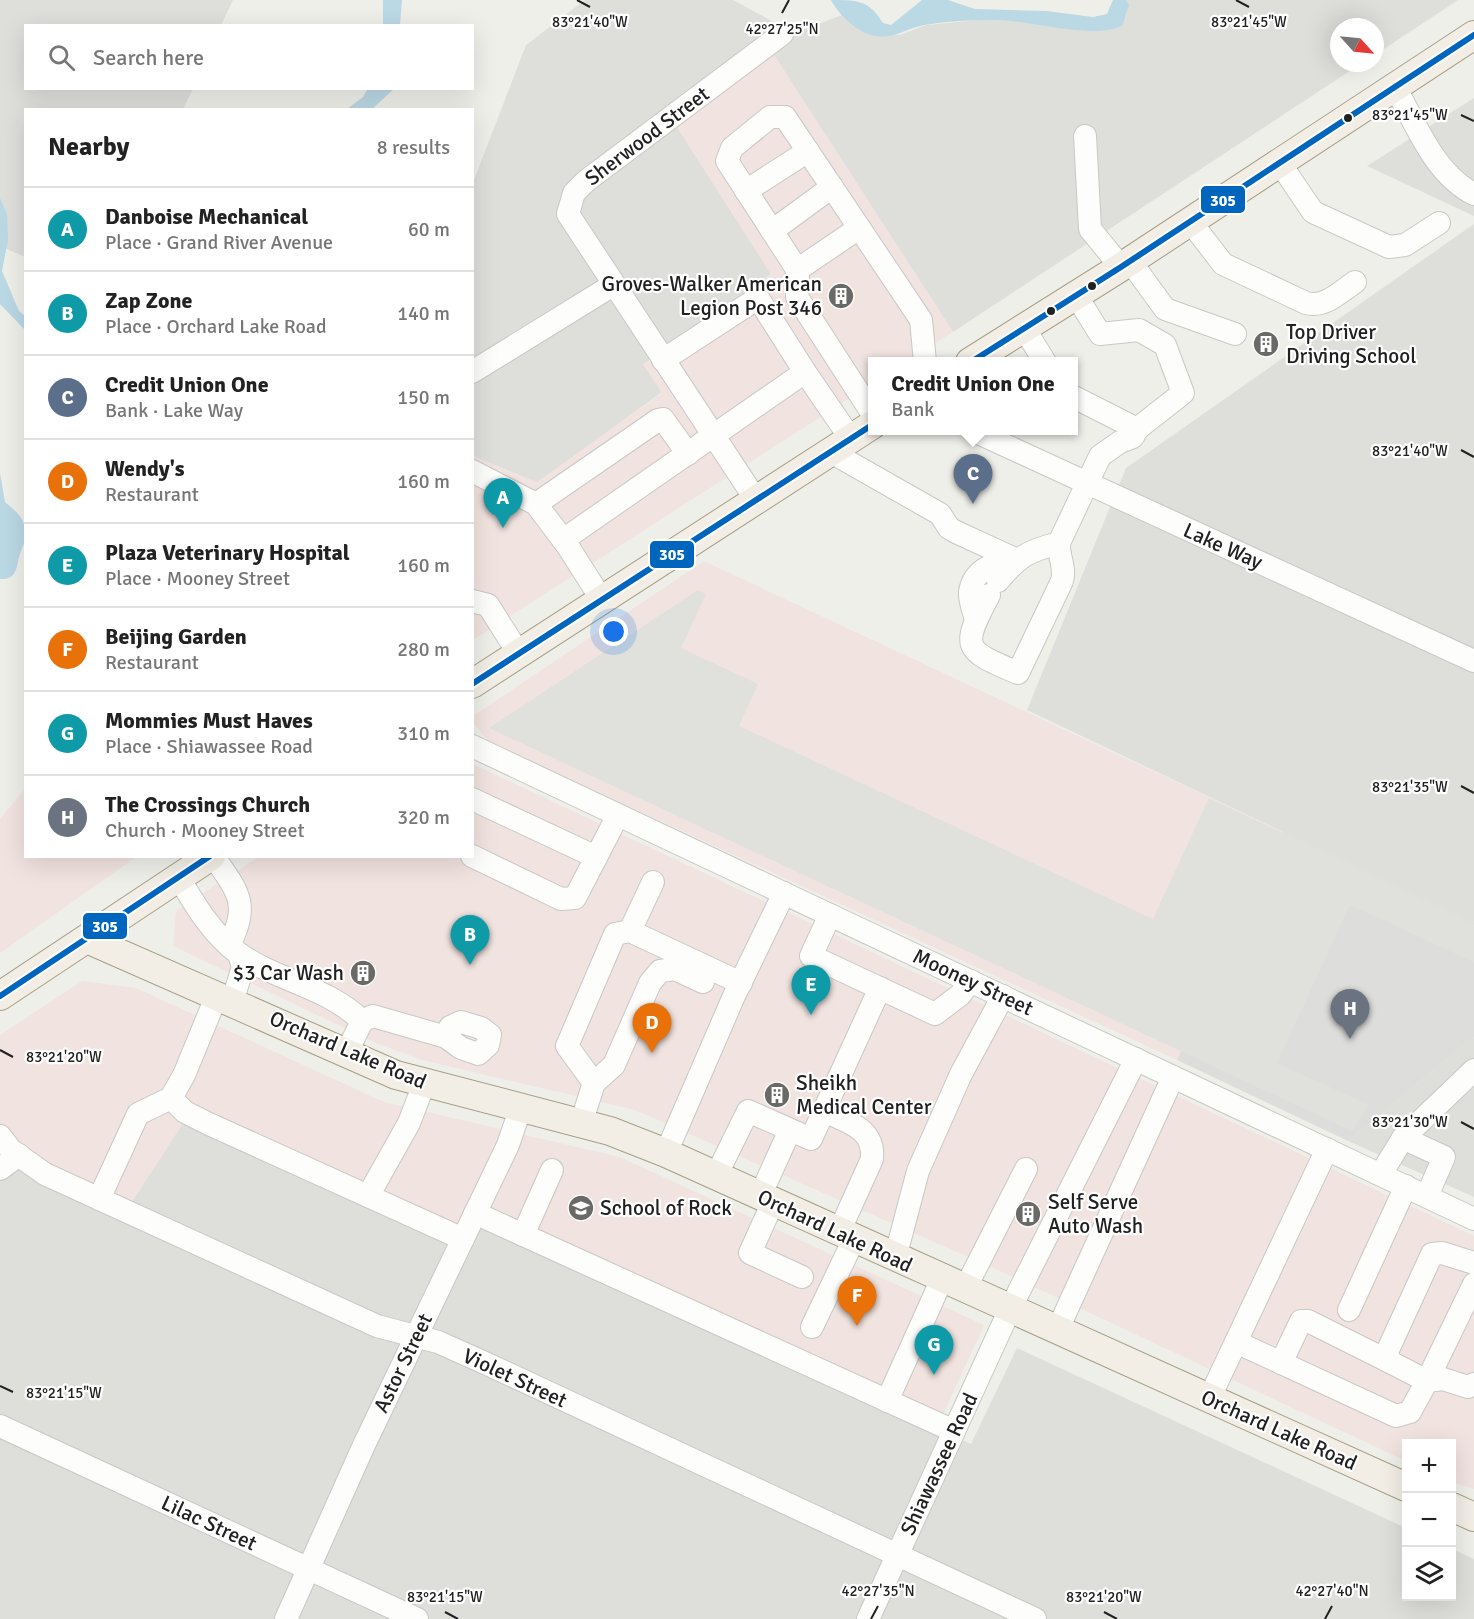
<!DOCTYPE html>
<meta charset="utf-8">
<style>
:root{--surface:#fff;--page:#f6f6f6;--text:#222;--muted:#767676;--line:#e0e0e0;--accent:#d93025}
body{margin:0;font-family:Signika,sans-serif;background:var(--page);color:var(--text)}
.controls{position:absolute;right:18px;bottom:18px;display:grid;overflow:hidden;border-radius:0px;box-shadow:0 6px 24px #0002}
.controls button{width:54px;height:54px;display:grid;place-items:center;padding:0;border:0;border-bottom:2px solid var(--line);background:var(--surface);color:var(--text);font:30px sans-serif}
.compass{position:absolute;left:1330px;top:18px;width:54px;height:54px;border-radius:50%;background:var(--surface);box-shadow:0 6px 24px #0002;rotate:117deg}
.you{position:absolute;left:614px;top:632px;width:21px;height:21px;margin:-15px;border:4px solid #fff;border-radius:50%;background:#1a73e8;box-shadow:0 0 0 9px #1a73e833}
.badge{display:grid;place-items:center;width:39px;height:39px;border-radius:50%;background:var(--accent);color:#fff;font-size:20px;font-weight:700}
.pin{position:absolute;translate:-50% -50px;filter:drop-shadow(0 2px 3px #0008)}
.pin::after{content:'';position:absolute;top:32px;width:21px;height:18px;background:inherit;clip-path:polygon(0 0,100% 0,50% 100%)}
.popup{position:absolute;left:868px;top:357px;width:210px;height:78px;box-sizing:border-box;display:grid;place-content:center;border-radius:0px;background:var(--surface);filter:drop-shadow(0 2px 4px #0005);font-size:20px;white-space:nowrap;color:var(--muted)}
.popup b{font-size:22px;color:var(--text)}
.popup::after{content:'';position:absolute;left:50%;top:100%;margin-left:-12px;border:12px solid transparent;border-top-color:var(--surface)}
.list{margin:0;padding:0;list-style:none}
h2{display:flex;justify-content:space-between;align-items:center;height:78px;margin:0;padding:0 24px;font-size:26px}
h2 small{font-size:20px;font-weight:400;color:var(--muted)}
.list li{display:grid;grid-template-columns:39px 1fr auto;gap:18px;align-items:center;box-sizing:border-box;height:84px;padding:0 24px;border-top:2px solid var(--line)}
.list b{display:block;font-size:22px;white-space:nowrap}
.list p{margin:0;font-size:20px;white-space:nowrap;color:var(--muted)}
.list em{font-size:20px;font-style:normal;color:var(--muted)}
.icon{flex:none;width:33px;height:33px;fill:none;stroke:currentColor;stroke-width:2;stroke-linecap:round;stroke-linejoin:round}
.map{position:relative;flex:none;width:1474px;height:1619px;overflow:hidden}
.search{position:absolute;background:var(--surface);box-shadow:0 6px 24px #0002;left:24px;top:24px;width:450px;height:66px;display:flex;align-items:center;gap:15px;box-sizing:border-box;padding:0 21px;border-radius:0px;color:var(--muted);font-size:22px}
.panel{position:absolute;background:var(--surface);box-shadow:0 6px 24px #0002;left:24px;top:108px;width:450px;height:750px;border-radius:0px}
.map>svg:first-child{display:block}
</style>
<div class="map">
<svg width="1474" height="1619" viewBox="0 0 1474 1619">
<rect width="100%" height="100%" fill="#efefea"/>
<g fill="#dededb">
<polygon points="0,0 233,0 221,25 26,26 26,88 193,89 183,109 26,110 25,257 0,246"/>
<polygon points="585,0 733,0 794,33 842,15 860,30 900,35 926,25 979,20 1015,20 1074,29 1123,25 1127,14 1126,0 1458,0 1375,55 1375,27 1339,27 1339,63 1362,63 953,332 773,54 677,127 771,274 643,364 662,392 537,483 473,456 472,185 526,45"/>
<polygon points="1474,98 1474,216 1367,166"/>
<polygon points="1474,224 1474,923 1027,710 1126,468"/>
<polygon points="1474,1037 1474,1197 1348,1141"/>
<polygon points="186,1119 475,1213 971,1444 1017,1348 1406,1528 1406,1596 1452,1596 1452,1549 1474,1559 1474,1619 0,1619 0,1135"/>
</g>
<g fill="#f1e3df">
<polygon points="773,53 953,332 907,361 872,362 872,384 473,640 473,456 537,482 662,393 643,364 771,274 677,127"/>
<polygon points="704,561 1283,832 1177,1060 488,741 473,722 473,716"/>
<polygon points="473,764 1474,1236 1474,1489 1452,1482 1452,1444 1406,1444 1406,1461 1002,1272 635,1110 422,1060 376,1043 173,946 176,911 258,857 472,856"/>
<polygon points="25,789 26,856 136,857 0,953 0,819"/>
<polygon points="82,981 136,988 384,1102 620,1157 984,1325 937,1428 476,1213 459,1247 186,1119 126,1211 0,1135 0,1035"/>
</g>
<polygon fill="#dddddb" points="1283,832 1474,923 1474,1037 1348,1141 1177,1060"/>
<polygon fill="#e0e0dd" points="698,590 706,594 681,648 758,684 739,726 1153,919 1209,798 1474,924 1474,962 1350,905 1277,1063 1369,1105 1352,1131 489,728"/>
<g fill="#bbd8e5">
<polygon points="383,0 402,0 400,25 383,25"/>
<path d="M831,0C857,0 869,0 883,23L891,25L922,0H948L975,9L1047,11L1093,17L1107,14L1113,0H1126L1129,5L1123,25C1095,41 1029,20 996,20C973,20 947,21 924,25C904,29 892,41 871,35C856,31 838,14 831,0Z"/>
<polygon points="368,88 394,89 372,109 347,109 363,97"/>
<polygon points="0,198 7,215 8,240 2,271 19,311 25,316 25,330 0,304"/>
<path d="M0,473L5,502C13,509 22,515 25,527C28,536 23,545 20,554C16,566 18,580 0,579Z"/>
</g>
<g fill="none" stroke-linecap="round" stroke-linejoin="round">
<g stroke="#c8c8c6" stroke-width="24">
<g id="minor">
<path d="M1395,87C1416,124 1434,174 1474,194"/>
<polyline points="1085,136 1090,229 1121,267"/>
<polyline points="1279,162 1313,212 1389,247 1405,245 1439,223"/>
<polyline points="746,191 808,151"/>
<path d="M1190,221L1223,264L1306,303C1325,308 1340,292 1355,282"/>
<polyline points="772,231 832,187"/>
<polyline points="1130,261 1165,309 1235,334"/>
<polyline points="797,270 859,228"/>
<polyline points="1076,295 1100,334 1139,330 1165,345 1183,393 1137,429"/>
<polyline points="1024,328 1045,362"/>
<polyline points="663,360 758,298 805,372"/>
<polyline points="472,372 613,285"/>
<polyline points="872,413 797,297 798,271 727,161 732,148 770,117 785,117 921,320 925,362"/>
<polyline points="972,430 1474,661"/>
<polyline points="831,452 940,514 949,528 956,532 1017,560"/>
<polyline points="472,471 536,504 567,545 602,600"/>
<polyline points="756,500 568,214 574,193 586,181 782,34"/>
<polyline points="536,504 658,420 663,419 688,454"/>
<polyline points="563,540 805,372 851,439"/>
<path d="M998,581C1019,556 1028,551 1059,543"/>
<path d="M989,595C960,649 964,650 1018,673L1062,581C1066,567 1058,557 1059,543L1100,456L1120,442L1133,437L1137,429L1074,397"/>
<polyline points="472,601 488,605 519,654"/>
<path d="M976,620C974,612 969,600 970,592C974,567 997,562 1017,560"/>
<polyline points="472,746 1474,1219"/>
<polyline points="472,799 596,857"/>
<path d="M213,856C237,890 251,904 229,945"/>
<polyline points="472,856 561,899 575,898 618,815"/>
<path d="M179,878C195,905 212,934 238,953C277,981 328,987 362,1021"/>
<polyline points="830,915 811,956 935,1014 960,995 971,981"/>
<polyline points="630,931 653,882"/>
<polyline points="232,1002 243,967 239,954"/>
<polyline points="346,1054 362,1021 373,1016 446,1037 461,1048 478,1054 488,1045 490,1035 481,1028 461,1022 450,1027 446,1037"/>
<polyline points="594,1083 567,1046 615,934 630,931 741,983"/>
<polyline points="171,1098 185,1112 209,1124 463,1239"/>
<path d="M824,1111C847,1122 875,1128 872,1159L839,1232"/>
<polyline points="581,1123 594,1083 614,1065 650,983 660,971 675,969 703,982"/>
<polyline points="0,1136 11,1150 45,1174 377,1326 438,1342 485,1363 1035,1619"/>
<polyline points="1403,1138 1444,1157 1427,1196"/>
<polyline points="666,1153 734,996 784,893"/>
<polyline points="0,1169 19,1155"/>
<polyline points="1381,1174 1403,1138 1474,1070"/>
<polyline points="716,1176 748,1111 811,1139 880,988"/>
<polyline points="368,1196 409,1123 424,1084"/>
<polyline points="760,1196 790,1130"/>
<polyline points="99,1199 138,1114 171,1098 184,1075 217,995"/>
<polyline points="773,1202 750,1253 802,1277"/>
<polyline points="475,1213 954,1431"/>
<polyline points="523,1235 552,1170"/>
<polyline points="895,1258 918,1171 961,1074 1003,996"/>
<polyline points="1474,1263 1442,1253 1432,1254 1387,1352 1390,1362 1427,1381 1474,1284"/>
<polyline points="965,1289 1026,1169"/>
<polyline points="1349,1310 1406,1186"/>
<polyline points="812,1327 854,1239"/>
<polyline points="1057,1331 1173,1077"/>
<polyline points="1236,1342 1396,1416 1410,1412 1427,1381 1443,1379 1468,1387 1474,1384"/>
<polyline points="1281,1363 1301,1321 1308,1321 1390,1362"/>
<polyline points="1209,1399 1327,1149"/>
<polyline points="887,1401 942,1279"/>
<polyline points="0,1426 417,1619"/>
<polyline points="286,1619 364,1445 508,1145 521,1107"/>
<polyline points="868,1619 1010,1309 1136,1059"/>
</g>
</g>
<g stroke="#a69f85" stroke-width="30">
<g id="major">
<polyline points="970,362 1121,267 1474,35"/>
<polyline points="472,684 872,425"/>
<polyline points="87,939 396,1075 610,1131 666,1153 1406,1487"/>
<polyline points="0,996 211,856"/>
<polyline points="1452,1507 1474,1517"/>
</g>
</g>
<use href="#minor" stroke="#fdfdfc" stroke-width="22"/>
<use href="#major" stroke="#f2eee6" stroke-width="28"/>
<g stroke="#fff" stroke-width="10">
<g id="bus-1">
<polyline points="971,362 1121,267 1474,35"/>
<polyline points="472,684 872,425"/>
<polyline points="0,996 210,856"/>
</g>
</g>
<use href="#bus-1" stroke="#0065bd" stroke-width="6"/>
</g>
<path fill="none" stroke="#212121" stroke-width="2" d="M577,0L590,7M1236,0L1249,7M782,13L789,0M1461,115L1474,121M1461,450L1474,457M1461,786L1474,793M0,1050L13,1057M1461,1122L1474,1129M0,1386L13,1392M445,1612L458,1619M1104,1612L1117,1619M871,1619L878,1606M1325,1619L1332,1606"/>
<defs>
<g id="building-disc" transform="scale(1.35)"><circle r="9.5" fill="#696967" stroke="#fff"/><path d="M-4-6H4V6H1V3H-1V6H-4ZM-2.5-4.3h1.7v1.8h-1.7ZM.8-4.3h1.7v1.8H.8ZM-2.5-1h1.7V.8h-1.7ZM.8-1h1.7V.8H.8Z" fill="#fff"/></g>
<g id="school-disc" transform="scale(1.35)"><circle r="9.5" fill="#696967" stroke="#fff"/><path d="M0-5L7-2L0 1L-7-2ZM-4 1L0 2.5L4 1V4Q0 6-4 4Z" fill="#fff"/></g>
</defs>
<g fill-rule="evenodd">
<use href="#building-disc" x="841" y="296"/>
<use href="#building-disc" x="1266" y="344"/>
<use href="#building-disc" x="363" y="973"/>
<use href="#building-disc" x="777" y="1095"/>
<use href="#school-disc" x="581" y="1208"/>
<use href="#building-disc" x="1028" y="1214"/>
</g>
<g fill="#212121" stroke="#fff" stroke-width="2">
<circle cx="1348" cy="118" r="5"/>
<circle cx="1092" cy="286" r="5"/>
<circle cx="1051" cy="311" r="5"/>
</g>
<g text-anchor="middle" stroke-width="4.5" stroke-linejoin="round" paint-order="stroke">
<g font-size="21" fill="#212121" stroke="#fff">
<text transform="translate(647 136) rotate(-37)" y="7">Sherwood Street</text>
<text transform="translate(1223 546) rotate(24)" y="7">Lake Way</text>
<text transform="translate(973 982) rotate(25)" y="7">Mooney Street</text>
<text transform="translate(348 1050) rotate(23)" y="7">Orchard Lake Road</text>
<text transform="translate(835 1231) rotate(25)" y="7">Orchard Lake Road</text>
<text transform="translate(403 1363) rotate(-64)" y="7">Astor Street</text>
<text transform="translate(515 1378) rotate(25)" y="7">Violet Street</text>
<text transform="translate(1279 1430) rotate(24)" y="7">Orchard Lake Road</text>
<text transform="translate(939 1464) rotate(-65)" y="7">Shiawassee Road</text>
<text transform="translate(209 1523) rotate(25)" y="7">Lilac Street</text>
</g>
<g font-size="21" fill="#212121" stroke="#fff" text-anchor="start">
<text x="822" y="291" text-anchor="end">Groves-Walker American<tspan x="822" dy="24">Legion Post 346</tspan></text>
<text x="1286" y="339">Top Driver<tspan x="1286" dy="24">Driving School</tspan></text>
<text x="344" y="980" text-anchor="end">$3 Car Wash</text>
<text x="796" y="1090">Sheikh<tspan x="796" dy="24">Medical Center</tspan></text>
<text x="1048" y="1209">Self Serve<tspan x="1048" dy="24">Auto Wash</tspan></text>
<text x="600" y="1215">School of Rock</text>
</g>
</g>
<g font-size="15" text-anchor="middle" fill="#212121" stroke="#fff" stroke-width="4.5" stroke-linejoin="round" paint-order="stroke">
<text x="590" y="27">83°21'40"W</text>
<text x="1249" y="27">83°21'45"W</text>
<text x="782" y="34">42°27'25"N</text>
<text x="1410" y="120">83°21'45"W</text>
<text x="1410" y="456">83°21'40"W</text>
<text x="1410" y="792">83°21'35"W</text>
<text x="64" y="1062">83°21'20"W</text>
<text x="1410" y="1127">83°21'30"W</text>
<text x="64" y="1398">83°21'15"W</text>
<text x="878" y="1596">42°27'35"N</text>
<text x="1332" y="1596">42°27'40"N</text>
<text x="445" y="1602">83°21'15"W</text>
<text x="1104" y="1602">83°21'20"W</text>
</g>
<g stroke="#fff" stroke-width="2">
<rect x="1200" y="185" width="46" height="29" rx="6" fill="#0065bd"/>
<rect x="649" y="540" width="46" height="29" rx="6" fill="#0065bd"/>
<rect x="82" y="912" width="46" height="28" rx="6" fill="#0065bd"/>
</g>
<g font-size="16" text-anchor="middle" font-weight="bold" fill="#fff">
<text x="1223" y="206">305</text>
<text x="672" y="560">305</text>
<text x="105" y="932">305</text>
</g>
</svg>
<div class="controls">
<button>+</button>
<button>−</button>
<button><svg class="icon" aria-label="layers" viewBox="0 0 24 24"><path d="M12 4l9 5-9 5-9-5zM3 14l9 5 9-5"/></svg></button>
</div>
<svg class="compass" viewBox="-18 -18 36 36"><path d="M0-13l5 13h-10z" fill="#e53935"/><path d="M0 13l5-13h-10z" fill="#767676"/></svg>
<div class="you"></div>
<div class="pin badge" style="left:503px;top:528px;background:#0f9aa8">A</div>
<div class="pin badge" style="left:470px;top:965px;background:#0f9aa8">B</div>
<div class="pin badge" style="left:973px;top:504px;background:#5c6f8a">C</div>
<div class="popup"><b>Credit Union One</b>Bank</div>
<div class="pin badge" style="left:652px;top:1053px;background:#e8710a">D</div>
<div class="pin badge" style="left:811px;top:1015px;background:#0f9aa8">E</div>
<div class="pin badge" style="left:857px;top:1326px;background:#e8710a">F</div>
<div class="pin badge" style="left:934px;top:1375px;background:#0f9aa8">G</div>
<div class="pin badge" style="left:1350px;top:1039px;background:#6b7280">H</div>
<div class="search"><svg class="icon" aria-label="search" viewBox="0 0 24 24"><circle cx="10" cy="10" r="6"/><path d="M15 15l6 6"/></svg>Search here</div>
<section class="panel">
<h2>Nearby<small>8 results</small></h2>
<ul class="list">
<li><span class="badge" style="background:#0f9aa8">A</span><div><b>Danboise Mechanical</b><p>Place · Grand River Avenue</p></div><em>60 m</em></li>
<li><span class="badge" style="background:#0f9aa8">B</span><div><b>Zap Zone</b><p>Place · Orchard Lake Road</p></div><em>140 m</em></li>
<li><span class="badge" style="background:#5c6f8a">C</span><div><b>Credit Union One</b><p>Bank · Lake Way</p></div><em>150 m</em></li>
<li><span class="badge" style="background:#e8710a">D</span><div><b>Wendy's</b><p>Restaurant</p></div><em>160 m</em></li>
<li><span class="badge" style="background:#0f9aa8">E</span><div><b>Plaza Veterinary Hospital</b><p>Place · Mooney Street</p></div><em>160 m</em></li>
<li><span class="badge" style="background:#e8710a">F</span><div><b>Beijing Garden</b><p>Restaurant</p></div><em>280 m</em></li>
<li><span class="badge" style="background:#0f9aa8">G</span><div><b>Mommies Must Haves</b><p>Place · Shiawassee Road</p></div><em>310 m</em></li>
<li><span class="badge" style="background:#6b7280">H</span><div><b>The Crossings Church</b><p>Church · Mooney Street</p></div><em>320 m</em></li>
</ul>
</section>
</div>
